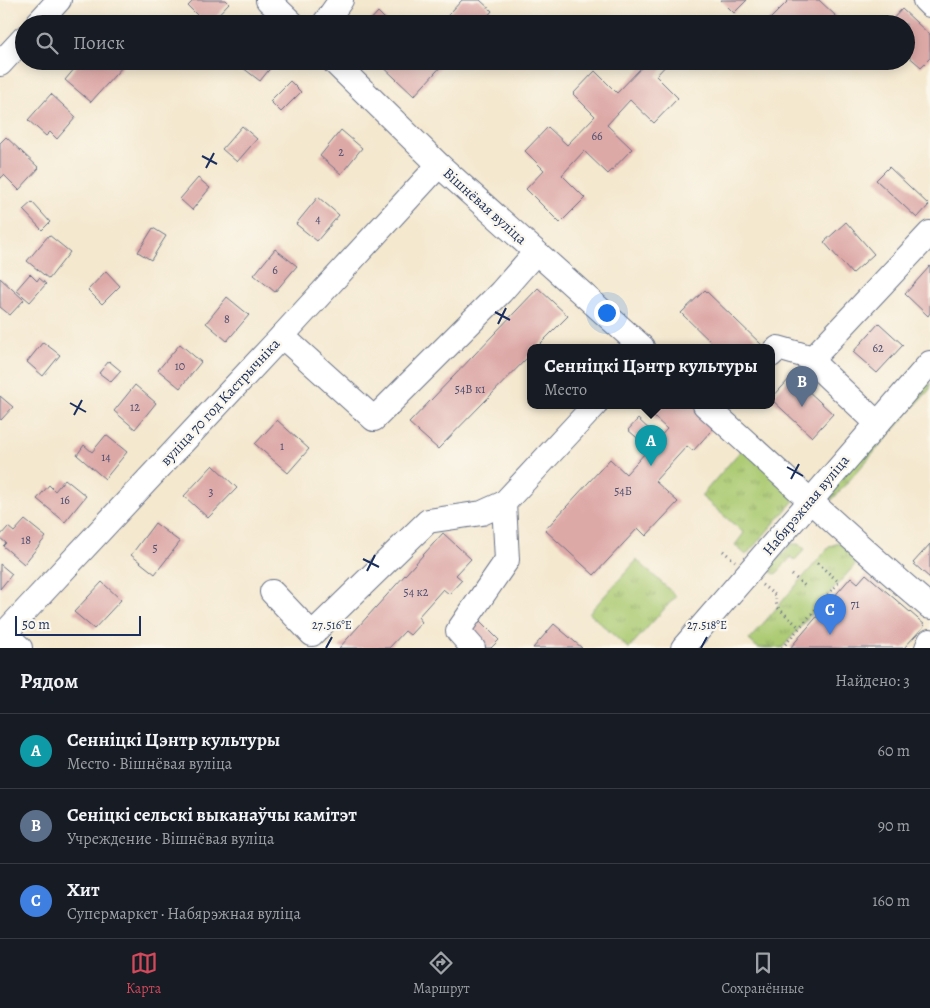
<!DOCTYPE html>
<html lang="ru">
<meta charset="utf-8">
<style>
:root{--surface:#171b24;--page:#242831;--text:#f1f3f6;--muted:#9ea1a6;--line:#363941;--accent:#d1495b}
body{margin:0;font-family:Alegreya,serif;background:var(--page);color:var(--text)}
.scale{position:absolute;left:15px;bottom:12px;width:126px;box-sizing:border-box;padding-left:5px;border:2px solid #1b2f5e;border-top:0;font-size:14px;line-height:18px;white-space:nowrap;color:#1b2f5e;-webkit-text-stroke:4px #fbf7ec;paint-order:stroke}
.you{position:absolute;left:606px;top:312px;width:18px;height:18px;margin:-12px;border:4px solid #fff;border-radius:50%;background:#1a73e8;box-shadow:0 0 0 8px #1a73e833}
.badge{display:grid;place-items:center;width:32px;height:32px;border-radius:50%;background:var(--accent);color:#fff;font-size:16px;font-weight:700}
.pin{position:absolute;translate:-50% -41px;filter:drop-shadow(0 1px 2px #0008)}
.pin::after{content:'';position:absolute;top:26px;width:18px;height:15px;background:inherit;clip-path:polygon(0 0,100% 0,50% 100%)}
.popup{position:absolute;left:527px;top:344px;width:248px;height:65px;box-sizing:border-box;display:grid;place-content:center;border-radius:10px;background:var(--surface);filter:drop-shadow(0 1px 4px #0005);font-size:16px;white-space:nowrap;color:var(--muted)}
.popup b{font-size:19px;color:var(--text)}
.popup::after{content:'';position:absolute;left:50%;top:100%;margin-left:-10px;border:10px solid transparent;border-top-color:var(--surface)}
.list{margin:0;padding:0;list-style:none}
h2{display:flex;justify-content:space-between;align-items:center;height:65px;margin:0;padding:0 20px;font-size:21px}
h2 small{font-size:16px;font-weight:400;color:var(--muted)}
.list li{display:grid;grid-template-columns:32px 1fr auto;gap:15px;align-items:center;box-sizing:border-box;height:75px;padding:0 20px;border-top:1px solid var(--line)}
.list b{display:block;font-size:19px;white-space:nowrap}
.list p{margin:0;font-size:16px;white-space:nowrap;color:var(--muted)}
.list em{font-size:16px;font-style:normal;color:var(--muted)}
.icon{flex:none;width:28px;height:28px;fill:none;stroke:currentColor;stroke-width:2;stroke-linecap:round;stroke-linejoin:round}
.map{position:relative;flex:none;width:930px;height:648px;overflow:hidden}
.search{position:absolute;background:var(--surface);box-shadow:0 2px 12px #0003;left:15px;right:15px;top:15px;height:55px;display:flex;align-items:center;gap:12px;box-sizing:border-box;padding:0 18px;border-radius:28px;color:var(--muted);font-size:19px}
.sheet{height:290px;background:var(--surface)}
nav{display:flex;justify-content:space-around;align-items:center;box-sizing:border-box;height:70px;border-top:1px solid var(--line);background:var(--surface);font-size:14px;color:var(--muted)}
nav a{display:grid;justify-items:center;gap:2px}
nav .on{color:var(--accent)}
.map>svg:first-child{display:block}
</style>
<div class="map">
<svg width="930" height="648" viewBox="0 0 930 648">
<defs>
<pattern id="grass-tufts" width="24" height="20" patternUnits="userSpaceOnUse" patternTransform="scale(1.25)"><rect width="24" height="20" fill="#accb73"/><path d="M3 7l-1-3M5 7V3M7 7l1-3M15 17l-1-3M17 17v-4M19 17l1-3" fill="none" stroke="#8ba562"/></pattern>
</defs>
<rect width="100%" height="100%" fill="#fbf7ec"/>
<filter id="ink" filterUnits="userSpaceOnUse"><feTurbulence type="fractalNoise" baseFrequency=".02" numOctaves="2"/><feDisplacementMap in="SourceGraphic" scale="10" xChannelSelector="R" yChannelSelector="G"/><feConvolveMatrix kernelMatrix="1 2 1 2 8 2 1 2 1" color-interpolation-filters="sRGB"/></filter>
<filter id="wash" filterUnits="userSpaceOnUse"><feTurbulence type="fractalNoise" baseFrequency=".0096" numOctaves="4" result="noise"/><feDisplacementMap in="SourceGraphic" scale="20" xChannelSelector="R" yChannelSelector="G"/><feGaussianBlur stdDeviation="1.12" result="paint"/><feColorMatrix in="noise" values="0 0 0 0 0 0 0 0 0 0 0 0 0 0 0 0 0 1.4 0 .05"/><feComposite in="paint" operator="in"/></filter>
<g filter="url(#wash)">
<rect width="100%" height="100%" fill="#f4e8cf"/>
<g fill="url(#grass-tufts)" stroke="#647d68">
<polygon points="924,378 930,383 930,389 832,500 825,492"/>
<polygon points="743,448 798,496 746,555 735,545 744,533 701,496"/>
<polygon points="839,543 860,559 782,648 758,648 749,640 830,546"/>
<polygon points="791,544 799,544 805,549 795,560 791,557 776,574 772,573 770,568"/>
<polygon points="637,560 676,596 629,648 628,648 589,613"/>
</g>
<g id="blocks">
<g fill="#dda9a7">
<polygon points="194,0 226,0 229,3 209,24 206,24 188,6"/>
<polygon points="462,0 480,0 492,11 481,24 440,24"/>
<polygon points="721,0 747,0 734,13"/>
<polygon points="789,0 819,0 837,17 830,24 765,24"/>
<polygon points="902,9 930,35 930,58 921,67 906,54 906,24 888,24"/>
<polygon points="378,12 390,24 367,24"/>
<polygon points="645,17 652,24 638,24"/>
<polygon points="140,18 145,23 150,18 156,24 134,24"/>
<polygon points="81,61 117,61 123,66 91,102 65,80"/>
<polygon points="241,61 276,61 260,81 238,64"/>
<polygon points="377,61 446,61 414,96"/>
<polygon points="639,61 670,61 656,76 678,98 654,123 630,100 607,125 632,149 608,174 584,151 562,175 585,198 560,223 526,189 544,170 525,151 548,127 567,145 595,116 573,94 595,71 617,93 643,66"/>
<polygon points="290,81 301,92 281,112 270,101"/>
<polygon points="51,94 76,117 57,139 50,132 46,136 28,120"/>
<polygon points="242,126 257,139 237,162 222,149"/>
<polygon points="341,130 362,148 341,174 320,156"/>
<polygon points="6,137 39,168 19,190 4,175 0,179 0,143"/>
<polygon points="889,167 929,205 917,218 876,180"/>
<polygon points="198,178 210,188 192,210 180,199"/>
<polygon points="318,197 339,215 317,241 296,224"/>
<polygon points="32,202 50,222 42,230 23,210"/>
<polygon points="846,222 874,254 852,274 824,242"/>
<polygon points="153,228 166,236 151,260 138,252"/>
<polygon points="49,235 70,252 49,279 27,261"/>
<polygon points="275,249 297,266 275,292 254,275"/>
<polygon points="930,266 930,313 928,316 905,294"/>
<polygon points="106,271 120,286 102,304 88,290"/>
<polygon points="30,274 37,281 39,278 46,284 30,302 16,290"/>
<polygon points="0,278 24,300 10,315 0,307"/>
<polygon points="538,288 568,316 537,347 531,347 531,354 438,449 409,423"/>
<polygon points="705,290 764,347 716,347 681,313"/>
<polygon points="227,297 249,315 227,341 206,323"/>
<polygon points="879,323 903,345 877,373 853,352"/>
<polygon points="43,342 60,355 43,376 27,362"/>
<polygon points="180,344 201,362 180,388 158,370"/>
<polygon points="109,361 121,371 111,382 99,373"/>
<polygon points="792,376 833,414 812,437 771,399"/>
<polygon points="135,385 156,403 135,429 114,411"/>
<polygon points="0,396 13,407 1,420 0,419"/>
<polygon points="641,405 700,405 719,422 693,451 687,446 655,481 678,502 646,536 638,528 594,575 545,530 610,459 626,474 667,429"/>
<polygon points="638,419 652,432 642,442 628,430"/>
<polygon points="277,420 309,449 288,473 255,444"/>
<polygon points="106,435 127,452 105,479 77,455 84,445 92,452"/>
<polygon points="213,465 237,488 208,518 184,496"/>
<polygon points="65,479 86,496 65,522 37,499 49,485 55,491"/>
<polygon points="25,520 46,537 24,564 3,546 6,543 0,538 0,536 8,527 14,532"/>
<polygon points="155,523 180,542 155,574 131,555"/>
<polygon points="443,533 471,559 456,575 462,580 449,594 443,589 418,617 422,622 410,635 405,631 389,648 339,648"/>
<polygon points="930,544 930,578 913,563"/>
<polygon points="0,564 12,574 0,589"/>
<polygon points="866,574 925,625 904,648 790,648 851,577 858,583"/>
<polygon points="102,582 121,600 94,629 74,612"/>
<polygon points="480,621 499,640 491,648 485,648 469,632"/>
<polygon points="554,624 582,648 533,648"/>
</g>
</g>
</g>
<g filter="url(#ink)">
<use href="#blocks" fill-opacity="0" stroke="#677086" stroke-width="1"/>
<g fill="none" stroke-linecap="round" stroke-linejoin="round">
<g stroke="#677086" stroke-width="26">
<g id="minor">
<polyline points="268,0 293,24"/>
<polyline points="925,0 930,5"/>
<polyline points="37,24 59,0"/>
<polyline points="324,24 341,0"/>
<polyline points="333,61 439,165 642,347"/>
<polyline points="0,64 24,38"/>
<polyline points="282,336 374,419 501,292 536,252"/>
<polyline points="771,355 778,348 806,356 877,423"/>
<polyline points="811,360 930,233"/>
<path d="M705,405C780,472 853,542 930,607"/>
<polyline points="272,592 312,634 428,521 482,513 504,503 595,405"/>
<polyline points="4,633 20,648"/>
<polyline points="0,638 282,336 439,165"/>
<polyline points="473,648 458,631 507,560 504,503"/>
<polyline points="683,648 930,363"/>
<polyline points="927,648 930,641"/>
</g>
</g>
<g stroke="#677086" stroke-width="3" stroke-dasharray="1 4" stroke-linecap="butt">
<polyline points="723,551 735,561"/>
<polyline points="792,575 805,586"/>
<polyline points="762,585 775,595 777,607 800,628"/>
<polyline points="782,648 839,582 817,563"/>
</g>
<use href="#minor" stroke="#fff" stroke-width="24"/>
</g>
</g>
<path fill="none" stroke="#1b2f5e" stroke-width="2" d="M202,156L217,164M206,168L214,153M495,312L510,320M498,324L506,308M70,403L86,412M74,415L82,400M787,467L803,476M791,479L799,464M363,559L379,567M367,571L375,555M326,648L332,637M701,648L707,637"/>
<g text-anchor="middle" stroke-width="4.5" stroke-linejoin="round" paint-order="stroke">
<g font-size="12" fill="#4c4e70">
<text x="597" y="140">66</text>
<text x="341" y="156">2</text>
<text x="318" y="223">4</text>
<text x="275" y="274">6</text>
<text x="227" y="323">8</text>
<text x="878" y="352">62</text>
<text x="180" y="370">10</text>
<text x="470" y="393">54В к1</text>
<text x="135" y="411">12</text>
<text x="282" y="450">1</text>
<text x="106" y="461">14</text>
<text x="623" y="495">54Б</text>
<text x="211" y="496">3</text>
<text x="65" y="504">16</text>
<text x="26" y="544">18</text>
<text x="155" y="552">5</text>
<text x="416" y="596">54 к2</text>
<text x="855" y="608">71</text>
</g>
<g font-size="15" fill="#1b2f5e" stroke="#fbf7ec">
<text transform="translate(485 206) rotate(42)" y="5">Вішнёвая вуліца</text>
<text transform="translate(220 402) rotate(-47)" y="5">вуліца 70 год Кастрычніка</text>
<text transform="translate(806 505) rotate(-50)" y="5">Набярэжная вуліца</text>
</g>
</g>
<g font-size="12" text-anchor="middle" fill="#1b2f5e" stroke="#fbf7ec" stroke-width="4.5" stroke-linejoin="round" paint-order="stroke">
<text x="332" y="629">27.516°E</text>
<text x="707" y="629">27.518°E</text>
</g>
</svg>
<div class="scale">50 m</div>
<div class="you"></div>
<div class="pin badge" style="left:651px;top:466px;background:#0f9aa8">A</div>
<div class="popup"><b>Сенніцкі Цэнтр культуры</b>Место</div>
<div class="pin badge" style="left:802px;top:407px;background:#5c6f8a">B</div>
<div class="pin badge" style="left:830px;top:635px;background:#3f7fe0">C</div>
<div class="search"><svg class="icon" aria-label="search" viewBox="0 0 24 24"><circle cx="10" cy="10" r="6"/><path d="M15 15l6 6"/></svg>Поиск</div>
</div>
<section class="sheet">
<h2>Рядом<small>Найдено: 3</small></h2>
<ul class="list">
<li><span class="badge" style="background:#0f9aa8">A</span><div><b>Сенніцкі Цэнтр культуры</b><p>Место · Вішнёвая вуліца</p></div><em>60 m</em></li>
<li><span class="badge" style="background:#5c6f8a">B</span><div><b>Сеніцкі сельскі выканаўчы камітэт</b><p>Учреждение · Вішнёвая вуліца</p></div><em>90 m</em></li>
<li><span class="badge" style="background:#3f7fe0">C</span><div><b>Хит</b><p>Супермаркет · Набярэжная вуліца</p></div><em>160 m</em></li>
</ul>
</section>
<nav>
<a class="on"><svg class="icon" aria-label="map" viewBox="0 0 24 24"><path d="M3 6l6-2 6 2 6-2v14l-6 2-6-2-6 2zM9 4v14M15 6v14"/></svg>Карта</a>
<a><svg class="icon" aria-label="directions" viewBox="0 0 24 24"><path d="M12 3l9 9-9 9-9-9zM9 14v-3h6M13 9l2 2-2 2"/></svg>Маршрут</a>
<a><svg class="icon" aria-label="saved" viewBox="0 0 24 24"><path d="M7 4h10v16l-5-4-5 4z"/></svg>Сохранённые</a>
</nav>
